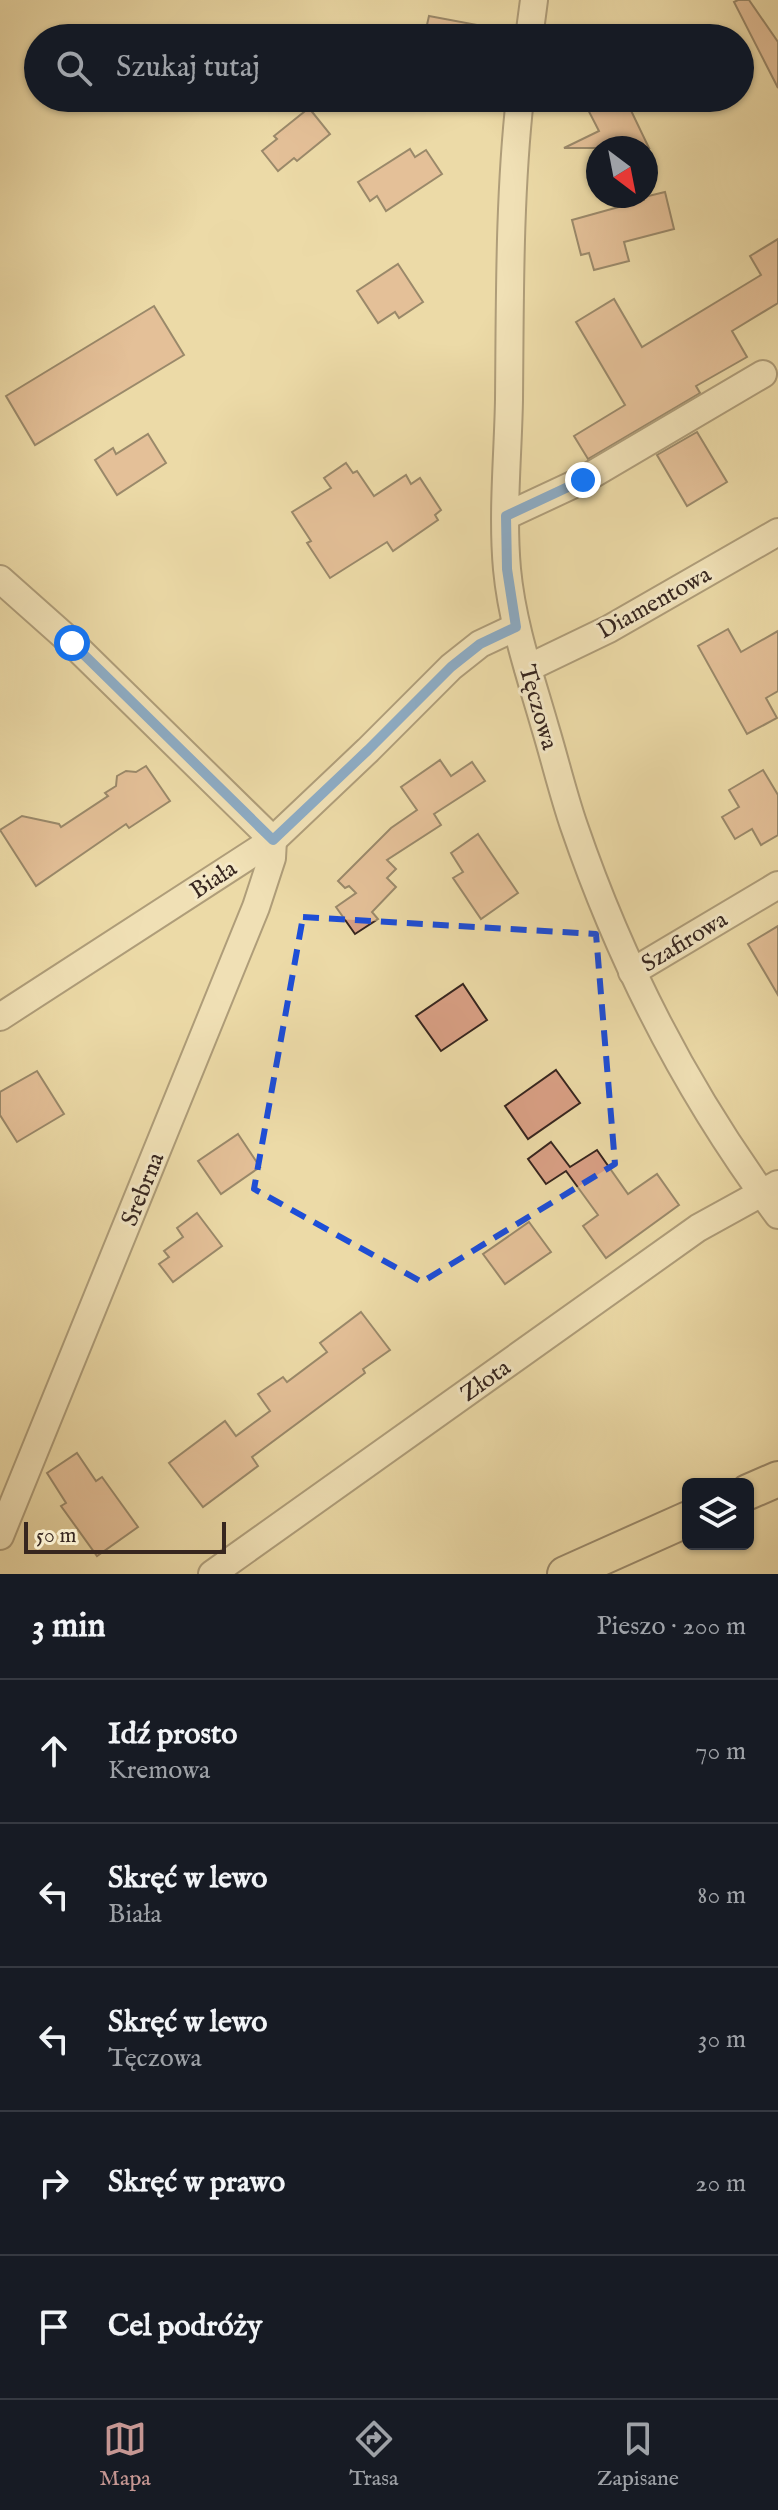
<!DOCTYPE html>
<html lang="pl">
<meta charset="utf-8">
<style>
:root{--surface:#171b24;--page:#20242c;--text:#f1f3f6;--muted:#9ea1a6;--line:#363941;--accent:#c59692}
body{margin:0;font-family:"IM FELL English",serif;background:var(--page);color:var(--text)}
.controls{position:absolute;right:24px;bottom:24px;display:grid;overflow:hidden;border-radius:12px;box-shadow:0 2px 6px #0004}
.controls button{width:72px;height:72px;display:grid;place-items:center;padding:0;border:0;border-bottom:2px solid var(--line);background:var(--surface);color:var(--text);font:40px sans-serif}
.compass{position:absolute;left:586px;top:136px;width:72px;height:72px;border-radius:50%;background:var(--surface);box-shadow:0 2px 6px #0004;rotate:148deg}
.scale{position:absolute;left:24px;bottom:20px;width:202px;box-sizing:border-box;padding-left:8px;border:4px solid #37261f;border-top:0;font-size:22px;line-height:28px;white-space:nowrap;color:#37261f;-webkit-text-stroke:6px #f3e7c6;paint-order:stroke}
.stop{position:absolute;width:24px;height:24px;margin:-18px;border:6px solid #1a73e8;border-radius:50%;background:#fff}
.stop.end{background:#1a73e8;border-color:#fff;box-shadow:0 2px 8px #0008}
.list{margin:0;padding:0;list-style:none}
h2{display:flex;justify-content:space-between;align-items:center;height:104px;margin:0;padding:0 32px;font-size:34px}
h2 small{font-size:26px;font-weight:400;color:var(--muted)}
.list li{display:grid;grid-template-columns:52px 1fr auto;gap:24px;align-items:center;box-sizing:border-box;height:144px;padding:0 32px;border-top:2px solid var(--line)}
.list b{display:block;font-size:30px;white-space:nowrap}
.list p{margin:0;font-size:26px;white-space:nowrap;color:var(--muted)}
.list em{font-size:26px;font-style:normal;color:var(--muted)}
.icon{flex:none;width:44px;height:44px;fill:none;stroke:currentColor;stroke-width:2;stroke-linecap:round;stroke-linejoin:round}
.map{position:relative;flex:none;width:778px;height:1574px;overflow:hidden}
.search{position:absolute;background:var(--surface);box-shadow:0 2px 6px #0004;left:24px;right:24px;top:24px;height:88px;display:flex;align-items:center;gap:20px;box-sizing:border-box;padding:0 28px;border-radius:44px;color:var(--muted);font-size:30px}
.sheet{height:824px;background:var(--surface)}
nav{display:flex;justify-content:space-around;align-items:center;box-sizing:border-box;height:112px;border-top:2px solid var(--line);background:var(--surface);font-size:22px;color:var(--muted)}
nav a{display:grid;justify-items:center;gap:4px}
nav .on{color:var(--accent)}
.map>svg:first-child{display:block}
</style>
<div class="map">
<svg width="778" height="1574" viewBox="0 0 778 1574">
<rect width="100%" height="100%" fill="#ecdaa7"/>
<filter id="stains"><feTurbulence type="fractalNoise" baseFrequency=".0025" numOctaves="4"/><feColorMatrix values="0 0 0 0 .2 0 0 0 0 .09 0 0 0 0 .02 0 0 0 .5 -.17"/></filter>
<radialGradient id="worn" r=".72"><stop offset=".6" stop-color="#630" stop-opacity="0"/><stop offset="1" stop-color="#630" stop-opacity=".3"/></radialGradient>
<g fill="#d9a085" stroke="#37261f" stroke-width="2">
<polygon points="738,0 749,0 778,42 778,88 734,2"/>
<polygon points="429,16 488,27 487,38 424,38"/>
<polygon points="582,98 625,98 649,148 564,148 599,131"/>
<polygon points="309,108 330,134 297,161 294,158 278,171 262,151 277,139 274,136"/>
<polygon points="410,149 415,157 426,150 442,174 386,211 377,196 370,201 358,182"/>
<polygon points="665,192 674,229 624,242 629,261 594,270 589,253 581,255 572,220 644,200 644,197"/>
<polygon points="778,239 778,303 732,331 747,357 696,386 700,393 588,459 574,436 625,405 576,322 614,299 642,347 761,275 750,256"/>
<polygon points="398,264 423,302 399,318 395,312 378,323 357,291"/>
<polygon points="154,306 184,355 35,445 6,396"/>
<polygon points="697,432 727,482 687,506 657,455"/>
<polygon points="148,434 166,463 117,495 95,460 113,448 116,454"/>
<polygon points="346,463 353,473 357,471 374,496 406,475 411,484 420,478 441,510 435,515 438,520 393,551 387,542 330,578 307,543 311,541 292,512 331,488 324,478"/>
<polygon points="728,629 741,652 778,631 778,691 766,698 777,718 747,734 698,646"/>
<polygon points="440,760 451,776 472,762 485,781 434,814 441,825 387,860 396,869 387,878 396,887 372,912 378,919 355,934 336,907 356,893 349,886 345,888 338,881 391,828 417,810 401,787"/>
<polygon points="146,766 170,801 129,828 126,824 36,886 0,830 22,816 59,824 61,827 108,796 105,793 116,786 117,776 126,771 136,772"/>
<polygon points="763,770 778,795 778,835 761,845 752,829 735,839 722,817 739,807 729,790"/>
<polygon points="478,834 518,893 481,919 453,878 463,872 451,853"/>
<polygon points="778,926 778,995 748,944"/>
<polygon points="463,984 487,1020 441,1051 416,1016"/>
<polygon points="556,1070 580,1103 528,1139 505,1106"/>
<polygon points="37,1071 64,1114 17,1142 0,1115 0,1092"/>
<polygon points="238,1134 260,1167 221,1194 198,1161"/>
<polygon points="551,1142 570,1167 597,1150 628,1194 657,1174 679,1205 606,1258 583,1226 598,1215 566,1171 546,1184 528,1159"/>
<polygon points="197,1213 222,1246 173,1282 159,1264 169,1257 164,1251 183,1237 177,1228"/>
<polygon points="529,1222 551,1252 505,1284 483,1254"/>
<polygon points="361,1312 390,1350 363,1369 365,1373 252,1457 258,1466 203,1507 169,1463 225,1421 236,1436 270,1411 258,1394 283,1377 287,1382 327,1352 320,1343"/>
<polygon points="77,1453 96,1481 102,1477 138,1527 97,1556 61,1506 66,1503 47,1473"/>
</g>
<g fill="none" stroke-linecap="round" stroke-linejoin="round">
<g stroke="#645341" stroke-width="30">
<g id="minor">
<polyline points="529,38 534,0"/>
<path d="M520,98C509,198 510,299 509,400C508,455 502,513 507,569C512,623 530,675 545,727C555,760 563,794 574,826C622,966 689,1096 778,1215"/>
<polyline points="506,516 583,480 763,374"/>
<polyline points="0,579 72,643 273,840 272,858 256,907 0,1536"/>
<polyline points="528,668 609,629 778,532"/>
<polyline points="632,972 778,885"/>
<polyline points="0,1017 273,840 368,750 451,667 480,644 516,627"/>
<polyline points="212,1574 698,1228 778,1184"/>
</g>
</g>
<g stroke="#37261f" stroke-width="38">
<g id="major">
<polyline points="748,1492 778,1479"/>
<polyline points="565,1574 688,1519"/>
</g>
</g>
<use href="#minor" stroke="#f3e7c6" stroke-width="26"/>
<use href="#major" stroke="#ecdaa7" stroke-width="34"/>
</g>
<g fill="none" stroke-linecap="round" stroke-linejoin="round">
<polyline stroke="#1a73e8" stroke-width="10" points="72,643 273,840 368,750 451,667 480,644 516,627 507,569 506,516 583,480"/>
</g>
<path d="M0 0H778V1574H0ZM303,917L596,934L615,1164L422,1282L254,1189Z" fill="#ecdaa7" fill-opacity=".55" fill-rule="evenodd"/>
<path fill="none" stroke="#1d4ed8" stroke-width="6" stroke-dasharray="16 10" stroke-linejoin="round" d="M303,917L596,934L615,1164L422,1282L254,1189Z"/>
<g text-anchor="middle" stroke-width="6" stroke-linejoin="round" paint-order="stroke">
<g font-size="24" fill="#37261f" stroke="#f3e7c6">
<text transform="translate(654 602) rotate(-29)" y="8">Diamentowa</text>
<text transform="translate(539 707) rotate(74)" y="8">Tęczowa</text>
<text transform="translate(213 879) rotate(-33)" y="8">Biała</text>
<text transform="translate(684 941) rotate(-31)" y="8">Szafirowa</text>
<text transform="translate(142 1189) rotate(-68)" y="8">Srebrna</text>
<text transform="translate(485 1380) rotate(-35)" y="8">Złota</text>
</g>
</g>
<rect width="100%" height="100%" filter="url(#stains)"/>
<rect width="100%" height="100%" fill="url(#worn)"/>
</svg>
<div class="controls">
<button><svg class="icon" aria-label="layers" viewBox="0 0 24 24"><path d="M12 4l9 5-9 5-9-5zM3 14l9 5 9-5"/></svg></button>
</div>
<svg class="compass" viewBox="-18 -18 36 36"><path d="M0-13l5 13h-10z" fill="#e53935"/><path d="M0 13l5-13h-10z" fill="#9ea1a6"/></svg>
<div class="scale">50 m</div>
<div class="stop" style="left:72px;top:643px"></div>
<div class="stop end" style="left:583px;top:480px"></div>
<div class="search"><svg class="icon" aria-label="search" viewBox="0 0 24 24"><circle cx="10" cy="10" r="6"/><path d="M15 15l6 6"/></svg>Szukaj tutaj</div>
</div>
<section class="sheet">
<h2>3 min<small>Pieszo · 200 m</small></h2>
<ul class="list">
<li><svg class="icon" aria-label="ahead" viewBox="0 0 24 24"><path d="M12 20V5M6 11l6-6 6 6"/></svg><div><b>Idź prosto</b><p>Kremowa</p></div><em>70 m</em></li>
<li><svg class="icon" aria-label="left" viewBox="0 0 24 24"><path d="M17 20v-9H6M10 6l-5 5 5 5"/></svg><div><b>Skręć w lewo</b><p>Biała</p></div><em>80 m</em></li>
<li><svg class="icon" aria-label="left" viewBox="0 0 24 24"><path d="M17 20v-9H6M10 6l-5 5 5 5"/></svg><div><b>Skręć w lewo</b><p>Tęczowa</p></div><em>30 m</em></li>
<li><svg class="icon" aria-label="right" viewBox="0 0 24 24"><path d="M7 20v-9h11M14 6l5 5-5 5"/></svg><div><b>Skręć w prawo</b></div><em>20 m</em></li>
<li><svg class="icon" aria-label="arrive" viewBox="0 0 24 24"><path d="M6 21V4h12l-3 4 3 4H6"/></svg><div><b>Cel podróży</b></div></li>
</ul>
</section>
<nav>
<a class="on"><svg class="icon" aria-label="map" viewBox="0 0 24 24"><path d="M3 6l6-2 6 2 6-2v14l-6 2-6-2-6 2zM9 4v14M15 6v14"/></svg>Mapa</a>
<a><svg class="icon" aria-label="directions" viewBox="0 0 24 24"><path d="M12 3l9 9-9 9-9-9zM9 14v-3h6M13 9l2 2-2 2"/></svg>Trasa</a>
<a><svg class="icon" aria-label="saved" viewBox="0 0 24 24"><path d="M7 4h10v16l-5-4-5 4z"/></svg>Zapisane</a>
</nav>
